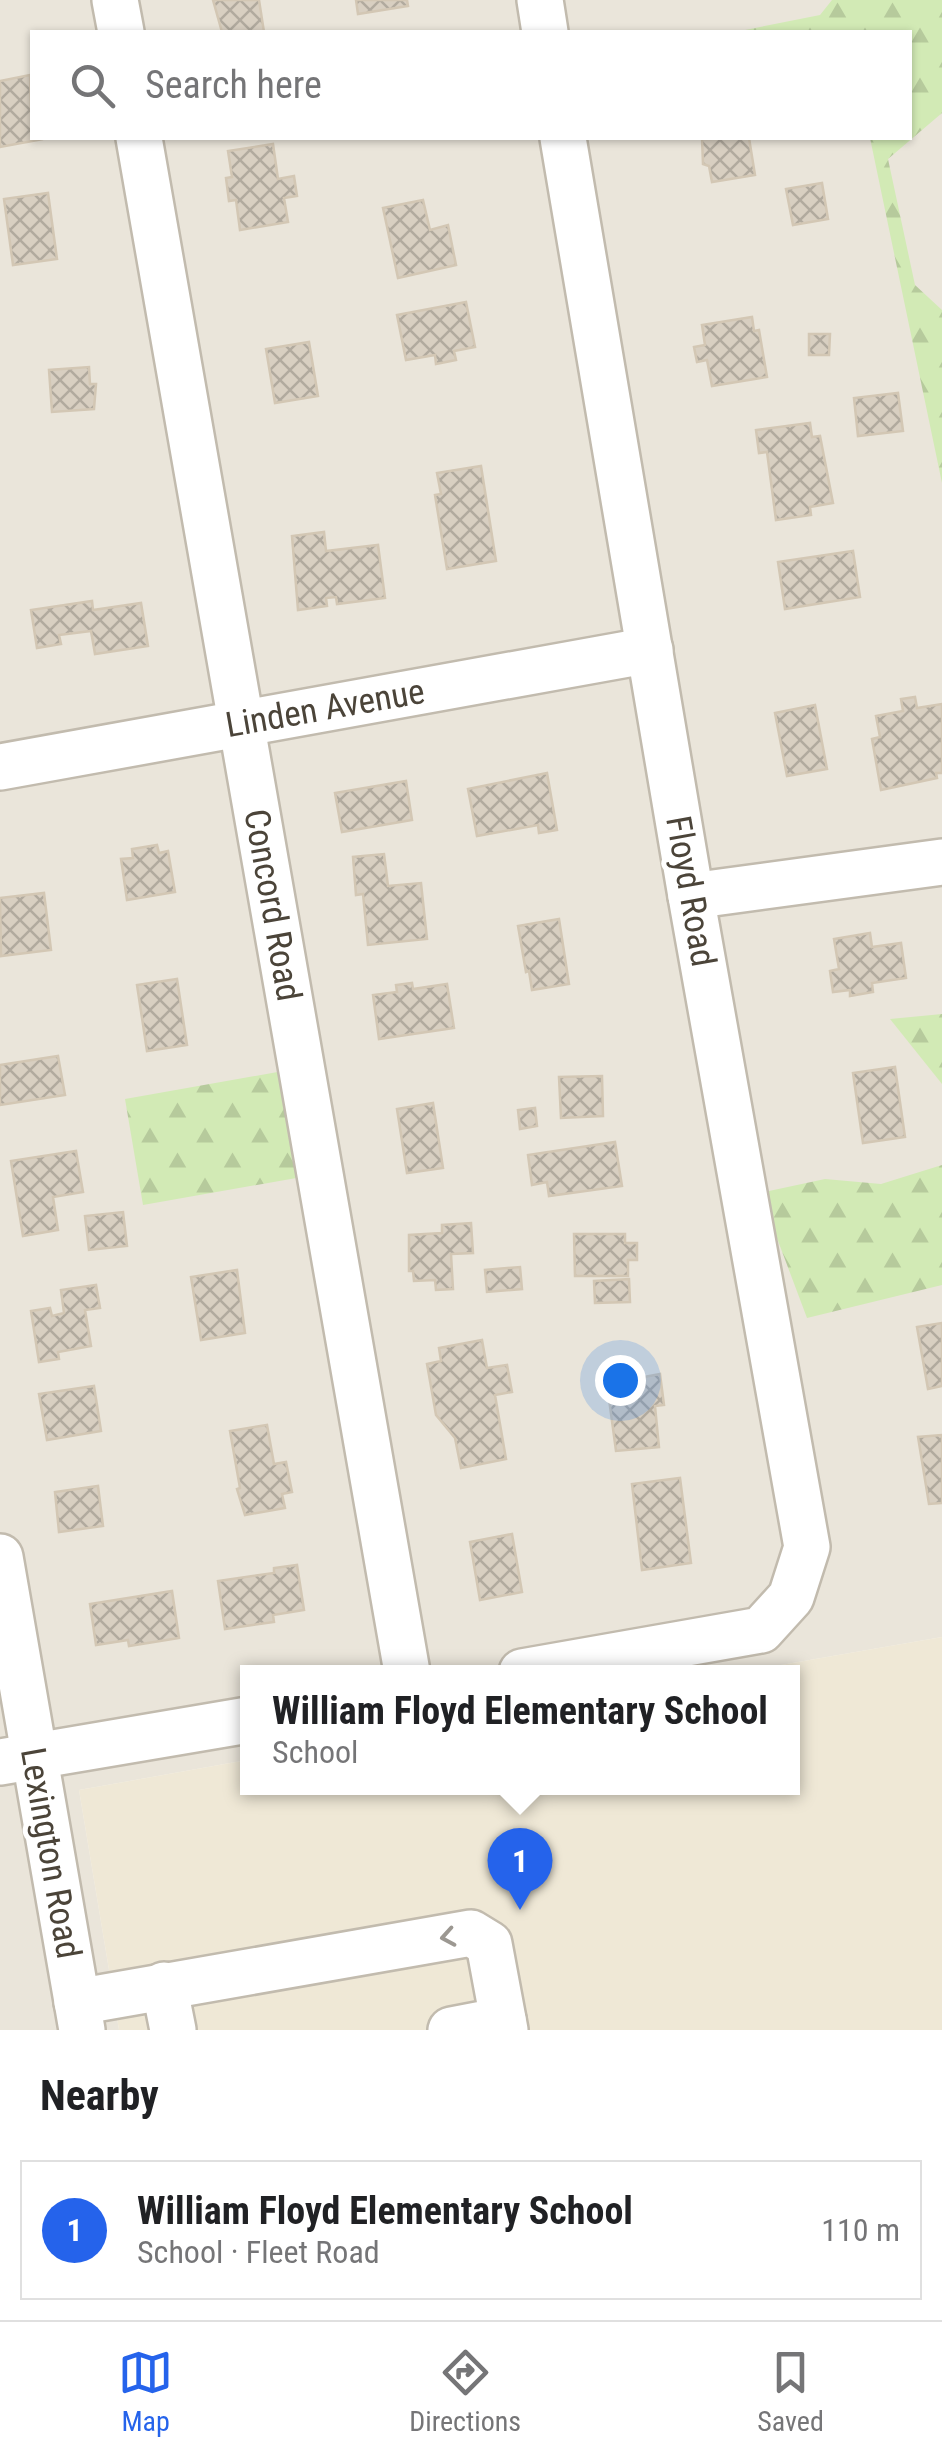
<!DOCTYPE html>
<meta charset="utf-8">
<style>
:root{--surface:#fff;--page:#f6f6f6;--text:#202124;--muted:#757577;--line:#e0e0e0;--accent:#2563eb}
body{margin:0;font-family:"Roboto Condensed",sans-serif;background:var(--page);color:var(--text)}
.you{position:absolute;left:620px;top:1380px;width:35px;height:35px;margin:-25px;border:8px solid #fff;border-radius:50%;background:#1a73e8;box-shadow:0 0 0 15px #1a73e833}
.badge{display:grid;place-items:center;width:65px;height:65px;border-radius:50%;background:var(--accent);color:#fff;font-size:32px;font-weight:700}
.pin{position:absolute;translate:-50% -82px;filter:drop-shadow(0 2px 5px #0008)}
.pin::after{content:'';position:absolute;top:52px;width:35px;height:30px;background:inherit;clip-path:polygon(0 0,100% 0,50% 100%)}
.popup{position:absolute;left:240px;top:1665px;width:560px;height:130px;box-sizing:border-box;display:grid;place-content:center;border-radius:0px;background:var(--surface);filter:drop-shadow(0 2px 8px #0005);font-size:32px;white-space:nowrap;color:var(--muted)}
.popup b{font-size:38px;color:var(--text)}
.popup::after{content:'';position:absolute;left:50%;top:100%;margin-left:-20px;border:20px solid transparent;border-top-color:var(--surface)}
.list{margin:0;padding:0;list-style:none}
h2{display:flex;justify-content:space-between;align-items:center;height:130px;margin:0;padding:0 40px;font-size:42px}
h2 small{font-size:32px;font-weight:400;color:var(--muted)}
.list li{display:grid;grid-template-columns:65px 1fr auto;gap:30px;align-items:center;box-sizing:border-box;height:140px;margin:0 20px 20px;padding:0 20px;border:2px solid var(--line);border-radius:0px}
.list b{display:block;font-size:38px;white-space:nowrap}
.list p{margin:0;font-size:32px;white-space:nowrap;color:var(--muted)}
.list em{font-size:32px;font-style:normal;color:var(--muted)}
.icon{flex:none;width:55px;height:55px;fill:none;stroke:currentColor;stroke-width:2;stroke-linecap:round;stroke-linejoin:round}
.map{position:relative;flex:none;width:942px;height:2030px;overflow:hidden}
.search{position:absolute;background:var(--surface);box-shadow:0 2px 8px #0004;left:30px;right:30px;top:30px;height:110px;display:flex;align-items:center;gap:25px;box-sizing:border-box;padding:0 35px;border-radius:0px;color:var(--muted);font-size:38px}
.sheet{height:290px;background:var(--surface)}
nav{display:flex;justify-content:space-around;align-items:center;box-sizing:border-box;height:140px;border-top:2px solid var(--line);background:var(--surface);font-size:28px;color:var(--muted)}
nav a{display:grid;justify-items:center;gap:5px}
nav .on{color:var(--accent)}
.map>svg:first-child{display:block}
</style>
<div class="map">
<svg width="942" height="2030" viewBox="0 0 942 2030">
<defs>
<pattern id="forest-firs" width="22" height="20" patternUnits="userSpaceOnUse" patternTransform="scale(2.5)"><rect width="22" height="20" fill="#d2eab5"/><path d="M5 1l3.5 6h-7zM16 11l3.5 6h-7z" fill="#b6ca9c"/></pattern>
<pattern id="building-cross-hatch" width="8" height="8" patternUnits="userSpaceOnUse" patternTransform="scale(2.5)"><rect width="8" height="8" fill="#d8cfc1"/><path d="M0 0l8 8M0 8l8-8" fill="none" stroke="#b1aa9e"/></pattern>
</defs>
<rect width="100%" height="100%" fill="#f6f3ec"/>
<path fill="#eae5da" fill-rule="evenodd" d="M0,0H942V1637L741,1672H248L247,1760L79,1790L119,2030H0ZM32,32H910V138H32Z"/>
<polygon fill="#efe8d6" points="942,1637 942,2030 119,2030 79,1790 247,1760 248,1788 792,1788 792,1672 741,1672"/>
<g fill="url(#forest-firs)">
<polygon points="832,0 942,0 942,113 888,159 915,285 942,310 942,483 870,138 910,138 910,32 735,32 820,15"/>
<polygon points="942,1014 942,1084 890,1019"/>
<polygon points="283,1071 302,1177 143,1205 125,1099"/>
<polygon points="942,1165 942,1285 807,1318 760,1193 825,1179 881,1184"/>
</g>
<g fill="url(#building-cross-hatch)" stroke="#d3c7b4" stroke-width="2.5">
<polygon points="213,0 259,0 264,32 222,32"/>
<polygon points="356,0 407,0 408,6 358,14"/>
<polygon points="30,75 32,138 43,139 0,147 0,81"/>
<polygon points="749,138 755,175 712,182 709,166 703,164 702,139"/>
<polygon points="273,144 278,179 294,176 297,196 284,198 288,222 240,230 236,200 229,201 226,178 232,177 228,151"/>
<polygon points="822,183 828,219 793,225 786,189"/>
<polygon points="48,193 57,259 13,265 4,199"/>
<polygon points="423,200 430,230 448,225 456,265 398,278 383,208"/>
<polygon points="466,302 475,347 454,351 456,360 436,364 435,355 406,360 397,315"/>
<polygon points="752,317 754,331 759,330 767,377 712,386 707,360 697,362 694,347 705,345 702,325"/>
<polygon points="809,334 830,334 829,355 809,355"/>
<polygon points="309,342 318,396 275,403 266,349"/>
<polygon points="89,367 90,384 96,384 94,409 52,412 49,370"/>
<polygon points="898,393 903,431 858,436 854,398"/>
<polygon points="810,423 812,437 820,436 833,503 810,507 811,515 776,520 767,452 759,453 756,430"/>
<polygon points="481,466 496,561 447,569 435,495 441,494 437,473"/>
<polygon points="324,532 326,551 378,545 385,598 337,604 336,597 326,598 327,606 298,610 292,536"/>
<polygon points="853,551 860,597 785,609 778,562"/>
<polygon points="92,601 93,610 141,603 148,646 95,654 91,631 59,635 61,644 37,648 31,610"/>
<polygon points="915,697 917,708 942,704 942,773 936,773 937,778 881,790 872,739 880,737 876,716 903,711 901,699"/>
<polygon points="815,705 827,769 787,776 775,713"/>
<polygon points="547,773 557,830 539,833 538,825 477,836 468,789"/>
<polygon points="406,781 412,820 342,832 335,793"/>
<polygon points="157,845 159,853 168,851 175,892 127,900 121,859 133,858 132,849"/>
<polygon points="384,854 388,886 421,883 427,939 368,945 363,894 356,895 353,857"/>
<polygon points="44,893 51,950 1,956 0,898"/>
<polygon points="559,919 569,984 532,990 529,971 526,972 518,926"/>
<polygon points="870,933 872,947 901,943 906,978 872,983 873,992 850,996 850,990 833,992 830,971 839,969 834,939"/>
<polygon points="177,979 187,1045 147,1051 137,985"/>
<polygon points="412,983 413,989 447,984 454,1028 379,1039 373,995 397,992 396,985"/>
<polygon points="58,1056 65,1095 0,1105 0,1065"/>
<polygon points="895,1067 905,1137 863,1143 853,1073"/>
<polygon points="602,1076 603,1116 561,1118 559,1077"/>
<polygon points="433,1103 443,1168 407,1173 397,1109"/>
<polygon points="535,1108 537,1126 520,1129 518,1110"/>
<polygon points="615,1142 622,1186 549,1196 547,1182 532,1185 528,1155"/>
<polygon points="76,1151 83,1192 53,1197 58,1230 23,1236 11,1161"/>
<polygon points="123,1212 127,1246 89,1250 85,1216"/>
<polygon points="471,1223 473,1253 451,1254 453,1289 436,1290 435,1280 414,1281 413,1271 409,1271 409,1235 442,1233 442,1225"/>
<polygon points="574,1234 625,1234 625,1243 637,1243 637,1260 628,1260 628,1276 575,1276"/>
<polygon points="520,1267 522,1289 487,1292 485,1270"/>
<polygon points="237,1270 245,1333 201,1340 191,1277"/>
<polygon points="629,1279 630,1302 595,1303 594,1281"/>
<polygon points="96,1285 100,1308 85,1310 91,1346 58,1352 59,1359 39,1362 31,1311 50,1308 52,1316 64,1313 61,1290"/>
<polygon points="942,1323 942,1386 928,1389 917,1327"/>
<polygon points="482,1340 487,1368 507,1365 512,1392 495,1395 506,1459 461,1468 455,1438 436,1415 427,1364 441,1361 439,1348"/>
<polygon points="660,1374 664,1405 655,1406 659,1447 616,1451 607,1384"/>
<polygon points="94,1386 101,1431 47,1440 39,1394"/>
<polygon points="267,1425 274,1464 286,1462 292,1492 282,1494 285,1508 245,1515 237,1489 240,1488 230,1431"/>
<polygon points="942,1435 942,1503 929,1504 918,1437"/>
<polygon points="680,1478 691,1563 642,1570 632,1484"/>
<polygon points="98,1486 103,1526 59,1532 55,1492"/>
<polygon points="512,1534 522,1592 480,1600 470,1542"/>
<polygon points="297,1565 304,1610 273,1615 274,1622 225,1629 218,1581 274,1573 274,1568"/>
<polygon points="172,1591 179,1638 129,1646 128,1640 96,1645 90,1604"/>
</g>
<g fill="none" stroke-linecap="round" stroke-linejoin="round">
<g stroke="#c2bbae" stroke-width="50">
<g id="minor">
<polyline points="115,0 121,32"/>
<polyline points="540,0 545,32"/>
<polyline points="139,138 407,1672"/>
<polyline points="0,767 650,650"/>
<polyline points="691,896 942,862"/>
<polyline points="0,1557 82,2030"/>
<polyline points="522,1672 761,1630 791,1597 807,1547 691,896 563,138"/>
<polyline points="0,1762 248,1720"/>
<polyline points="164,1985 173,2030"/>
<polyline points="77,2002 471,1933 489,1944 505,2030"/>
<polyline points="451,2030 503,2020"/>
</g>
</g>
<use href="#minor" stroke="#fff" stroke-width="45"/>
</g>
<defs><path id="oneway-chevron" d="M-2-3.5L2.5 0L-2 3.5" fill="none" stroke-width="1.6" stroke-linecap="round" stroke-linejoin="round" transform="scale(2.5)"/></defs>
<use stroke="#9c9892" href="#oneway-chevron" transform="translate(448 1937) rotate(170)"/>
<g text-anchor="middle" stroke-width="10" stroke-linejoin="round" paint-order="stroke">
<g font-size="35" fill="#4b4439" stroke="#fff">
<text transform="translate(325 708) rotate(-10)" y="12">Linden Avenue</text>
<text transform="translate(691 891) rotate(80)" y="12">Floyd Road</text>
<text transform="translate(273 905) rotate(80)" y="12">Concord Road</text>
<text transform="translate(51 1853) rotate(80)" y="12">Lexington Road</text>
</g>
</g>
</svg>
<div class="you"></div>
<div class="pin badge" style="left:520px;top:1910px">1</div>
<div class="popup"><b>William Floyd Elementary School</b>School</div>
<div class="search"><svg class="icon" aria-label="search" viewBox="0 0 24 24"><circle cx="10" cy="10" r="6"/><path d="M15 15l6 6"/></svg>Search here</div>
</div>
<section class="sheet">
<h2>Nearby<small></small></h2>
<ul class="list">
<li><span class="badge">1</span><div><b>William Floyd Elementary School</b><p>School · Fleet Road</p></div><em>110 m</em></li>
</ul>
</section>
<nav>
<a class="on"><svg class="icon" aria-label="map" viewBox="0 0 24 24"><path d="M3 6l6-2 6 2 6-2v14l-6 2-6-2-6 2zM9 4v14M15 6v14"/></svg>Map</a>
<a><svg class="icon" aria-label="directions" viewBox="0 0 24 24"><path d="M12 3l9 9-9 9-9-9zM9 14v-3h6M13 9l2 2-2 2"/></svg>Directions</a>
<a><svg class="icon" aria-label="saved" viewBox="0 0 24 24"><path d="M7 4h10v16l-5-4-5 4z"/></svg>Saved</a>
</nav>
